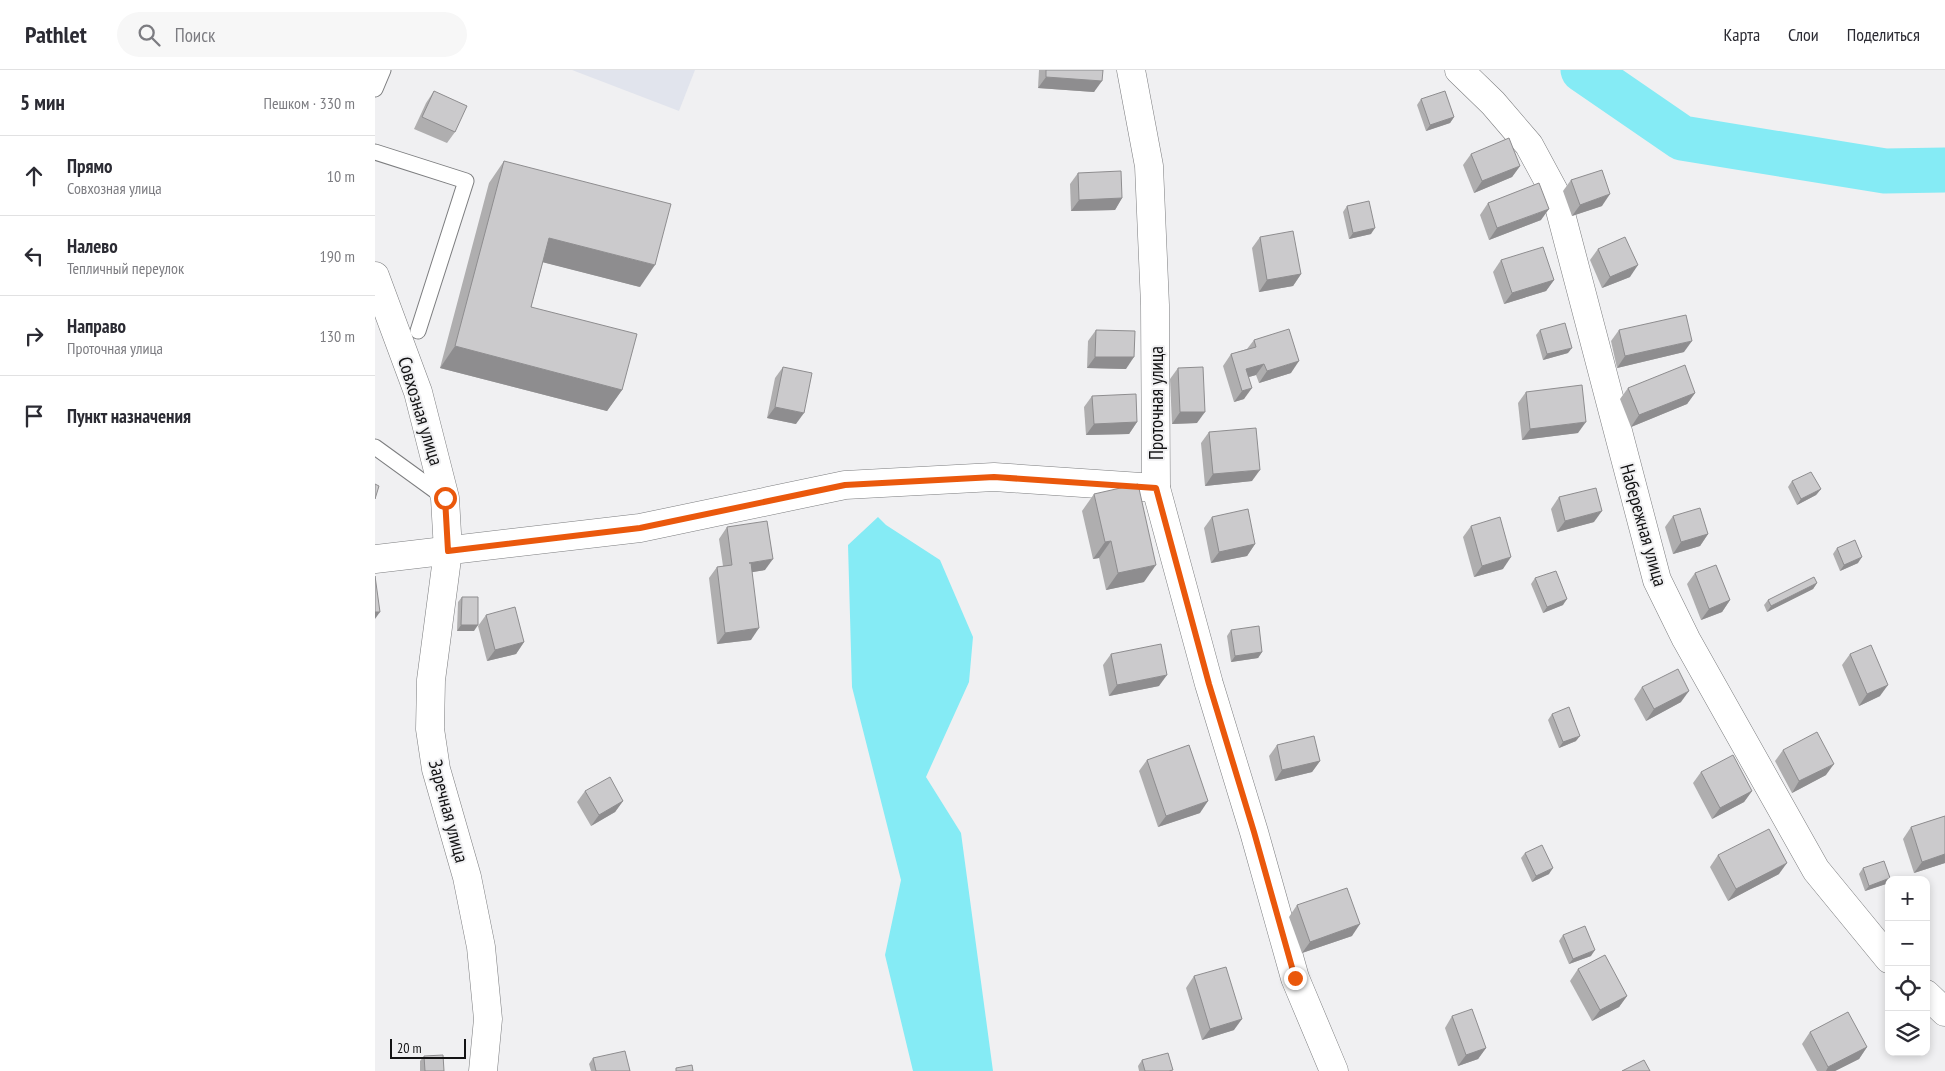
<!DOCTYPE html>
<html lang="ru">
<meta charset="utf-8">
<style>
:root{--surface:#fff;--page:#f7f7f7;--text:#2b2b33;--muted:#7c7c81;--line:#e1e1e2}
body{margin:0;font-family:"PT Sans Narrow",sans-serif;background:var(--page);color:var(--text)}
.controls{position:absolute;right:15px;bottom:15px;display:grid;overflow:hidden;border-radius:10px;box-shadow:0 2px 8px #0003}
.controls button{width:45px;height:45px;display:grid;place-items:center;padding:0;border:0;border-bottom:1px solid var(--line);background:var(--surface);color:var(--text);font:25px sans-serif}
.scale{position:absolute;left:15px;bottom:12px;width:76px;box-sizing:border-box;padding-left:5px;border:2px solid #131314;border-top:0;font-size:14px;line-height:18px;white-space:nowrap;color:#131314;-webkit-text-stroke:4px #f0f0f2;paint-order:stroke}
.stop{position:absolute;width:15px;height:15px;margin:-11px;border:4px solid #ea580c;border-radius:50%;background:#fff}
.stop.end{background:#ea580c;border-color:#fff;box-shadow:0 1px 5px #0008}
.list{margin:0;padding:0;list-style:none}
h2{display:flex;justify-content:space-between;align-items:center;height:65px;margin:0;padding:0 20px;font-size:21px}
h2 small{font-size:16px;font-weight:400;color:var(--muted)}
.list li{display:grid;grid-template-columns:32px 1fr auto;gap:15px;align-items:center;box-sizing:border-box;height:80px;padding:0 20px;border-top:1px solid var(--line)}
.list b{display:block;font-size:19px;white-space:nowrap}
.list p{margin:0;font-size:16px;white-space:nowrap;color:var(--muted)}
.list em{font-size:16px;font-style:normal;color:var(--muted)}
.icon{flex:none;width:28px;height:28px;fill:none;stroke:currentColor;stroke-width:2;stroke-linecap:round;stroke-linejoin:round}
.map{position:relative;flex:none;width:1570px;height:1001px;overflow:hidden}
header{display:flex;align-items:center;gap:30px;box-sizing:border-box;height:70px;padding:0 25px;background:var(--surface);border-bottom:1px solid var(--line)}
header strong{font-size:24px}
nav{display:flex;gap:28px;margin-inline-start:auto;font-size:18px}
.search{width:350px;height:45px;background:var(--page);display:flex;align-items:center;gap:12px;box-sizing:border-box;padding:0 18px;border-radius:28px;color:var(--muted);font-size:19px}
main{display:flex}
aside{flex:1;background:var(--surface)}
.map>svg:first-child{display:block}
</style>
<header>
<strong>Pathlet</strong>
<div class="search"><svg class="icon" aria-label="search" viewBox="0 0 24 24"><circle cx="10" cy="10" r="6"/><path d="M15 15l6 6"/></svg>Поиск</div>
<nav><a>Карта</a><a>Слои</a><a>Поделиться</a></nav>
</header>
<main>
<aside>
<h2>5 мин<small>Пешком · 330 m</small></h2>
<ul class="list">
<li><svg class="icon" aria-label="ahead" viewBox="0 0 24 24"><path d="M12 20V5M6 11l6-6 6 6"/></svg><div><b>Прямо</b><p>Совхозная улица</p></div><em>10 m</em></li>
<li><svg class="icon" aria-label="left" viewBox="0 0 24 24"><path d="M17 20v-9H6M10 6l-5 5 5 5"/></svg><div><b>Налево</b><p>Тепличный переулок</p></div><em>190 m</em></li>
<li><svg class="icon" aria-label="right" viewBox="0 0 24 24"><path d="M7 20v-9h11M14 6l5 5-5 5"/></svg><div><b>Направо</b><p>Проточная улица</p></div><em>130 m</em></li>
<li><svg class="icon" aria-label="arrive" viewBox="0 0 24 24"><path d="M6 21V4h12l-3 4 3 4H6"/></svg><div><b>Пункт назначения</b></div></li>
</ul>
</aside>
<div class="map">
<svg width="1570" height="1001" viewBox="0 0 1570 1001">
<rect width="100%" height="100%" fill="#f0f0f2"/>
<polygon fill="#e1e4ed" points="197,0 320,0 304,41"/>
<polygon fill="#85ebf5" points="503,447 511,455 565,490 598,567 594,612 551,707 586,763 618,1001 538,1001 510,885 526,810 477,617 473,475"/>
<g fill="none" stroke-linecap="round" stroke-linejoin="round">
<polyline stroke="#85ebf5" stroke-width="45" points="1208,0 1307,68 1510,101 1570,100"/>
<g stroke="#7c7d7f" stroke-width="17">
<g id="lane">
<polyline points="0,19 8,0"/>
<polyline points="0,82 91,111 43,261"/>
<polyline points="0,377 69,427"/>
</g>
</g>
<g stroke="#7c7d7f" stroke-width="29">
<g id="street">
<polyline points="756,0 774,96 780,235 781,418 834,614 879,762 920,908 959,1001"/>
<polyline points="1084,0 1118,33 1154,75 1181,125 1282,510 1311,569 1441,800 1514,889"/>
<polyline points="0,206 43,322 70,428 73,481 56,610 55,659 61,699 92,807 106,877 113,949 108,1001"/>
<polyline points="0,489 265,458 470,415 619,407 781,418"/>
<polyline points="1551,924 1570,942"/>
</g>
</g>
<use href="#lane" stroke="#fff" stroke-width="15"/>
<use href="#street" stroke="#fff" stroke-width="28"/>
</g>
<g fill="#afaeaf">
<polygon points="664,0 728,0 719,22 663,18"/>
<polygon points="59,21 80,62 72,73 39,59 51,33"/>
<polygon points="1046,29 1079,47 1075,53 1051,61 1042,35"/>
<polygon points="1096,84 1145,96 1137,107 1099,123 1088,95"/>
<polygon points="129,91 265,217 168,192 156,237 247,320 232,341 65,298 114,113"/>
<polygon points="703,103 747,128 740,140 696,141 695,114"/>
<polygon points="1196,110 1227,136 1197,146 1188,121"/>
<polygon points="1113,133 1166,150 1114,170 1105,145"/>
<polygon points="972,136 996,164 974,169 968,142"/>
<polygon points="885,167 926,204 918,216 884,222 877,178"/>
<polygon points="1223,179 1255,207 1227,218 1215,190"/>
<polygon points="1126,190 1179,210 1171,221 1129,234 1118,202"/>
<polygon points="721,260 751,299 712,298 713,271"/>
<polygon points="1165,260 1193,283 1168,290 1161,265"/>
<polygon points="1244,260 1309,282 1242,298 1236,271"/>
<polygon points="879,270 916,303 884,313 881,305 874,307 869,329 859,332 848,296 856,284 872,279"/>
<polygon points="408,297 421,354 392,348 400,308"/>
<polygon points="803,298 822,353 797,354 795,309"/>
<polygon points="1253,318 1320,323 1312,334 1256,357 1245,329"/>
<polygon points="1151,322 1203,363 1147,370 1143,333"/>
<polygon points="717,326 762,352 754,364 711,365 709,337"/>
<polygon points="834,362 877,411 830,416 826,373"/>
<polygon points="1417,411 1446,419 1441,425 1422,435 1413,417"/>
<polygon points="719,424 769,512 731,520 724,488 718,489 707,441"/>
<polygon points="1184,427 1219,452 1182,462 1176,439"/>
<polygon points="1298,446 1333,464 1325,476 1298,484 1290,457"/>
<polygon points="837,447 880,474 872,486 836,493 829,458"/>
<polygon points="1096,456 1128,499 1099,507 1088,467"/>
<polygon points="352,457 390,500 377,502 376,570 342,574 334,508 342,497 348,496 344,469"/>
<polygon points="1462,478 1483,493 1465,501 1458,484"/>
<polygon points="1320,503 1355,530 1347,542 1326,550 1312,514"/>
<polygon points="1160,508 1188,535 1168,543 1156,514"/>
<polygon points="1442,513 1438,519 1392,542 1389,535 1393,530"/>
<polygon points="87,527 99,561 82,561 83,532"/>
<polygon points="111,545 149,572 141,584 112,591 103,556"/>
<polygon points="856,560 887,582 883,588 856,592 852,566"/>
<polygon points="736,584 784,616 734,626 728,595"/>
<polygon points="1475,584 1505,626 1484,636 1467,595"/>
<polygon points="1267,617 1306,632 1271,651 1259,629"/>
<polygon points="1177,644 1201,671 1184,678 1173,650"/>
<polygon points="902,675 945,691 937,702 900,711 894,686"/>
<polygon points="1408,680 1451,705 1417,723 1400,691"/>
<polygon points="772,690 825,743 783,757 764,701"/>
<polygon points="1326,702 1377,721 1369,732 1337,749 1318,713"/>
<polygon points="210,721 248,731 240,742 216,756 202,732"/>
<polygon points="1570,746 1570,793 1539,803 1528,769 1536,757"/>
<polygon points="1150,783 1174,804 1157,812 1146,788"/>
<polygon points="1343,785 1404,804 1353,831 1335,797"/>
<polygon points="1488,798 1511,814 1490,821 1484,804"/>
<polygon points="922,835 977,866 927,883 914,847"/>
<polygon points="1188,865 1216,886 1194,894 1184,871"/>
<polygon points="1203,899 1252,926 1244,937 1217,951 1195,911"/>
<polygon points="819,906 859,960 827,970 811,918"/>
<polygon points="1077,946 1111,978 1103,989 1083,996 1070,958"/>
<polygon points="1435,962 1492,977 1484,989 1460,1001 1442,1001 1427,974"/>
<polygon points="49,986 69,1001 45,1001 45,991"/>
<polygon points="218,988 255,1001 216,1001 214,994"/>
<polygon points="767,990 797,1001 764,1001 763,996"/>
</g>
<g fill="#8e8d8f">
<polygon points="671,7 727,11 719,22 663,18"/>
<polygon points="1079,47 1075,53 1051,61 1055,55"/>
<polygon points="1145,96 1137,107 1099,123 1107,111"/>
<polygon points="1235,124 1227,136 1197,146 1205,135"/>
<polygon points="747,128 740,140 696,141 704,130"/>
<polygon points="1174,139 1166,150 1114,170 1122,158"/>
<polygon points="1000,158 996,164 974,169 978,163"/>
<polygon points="174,168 280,195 265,217 159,190"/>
<polygon points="1263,195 1255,207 1227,218 1235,207"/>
<polygon points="926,204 918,216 884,222 892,210"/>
<polygon points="1179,210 1171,221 1129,234 1137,223"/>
<polygon points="1317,271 1309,282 1242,298 1250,286"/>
<polygon points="80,276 247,320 232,341 65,298"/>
<polygon points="1197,278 1193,283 1168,290 1172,284"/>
<polygon points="720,287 759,287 751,299 712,298"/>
<polygon points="924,291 916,303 884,313 892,301"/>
<polygon points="889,294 881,305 863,310 871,299"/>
<polygon points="877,318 869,329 859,332 867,321"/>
<polygon points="1320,323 1312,334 1256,357 1264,345"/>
<polygon points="400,337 429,343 421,354 392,348"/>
<polygon points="805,342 830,342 822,353 797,354"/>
<polygon points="762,352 754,364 711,365 719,354"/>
<polygon points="1211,352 1203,363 1147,370 1155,359"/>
<polygon points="885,400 877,411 830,416 838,404"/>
<polygon points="1446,419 1441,425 1422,435 1426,429"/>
<polygon points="1227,441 1219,452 1182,462 1190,451"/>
<polygon points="1333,464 1325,476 1298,484 1306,472"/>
<polygon points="736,471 724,488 718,489 730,472"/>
<polygon points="880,474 872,486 836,493 844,482"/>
<polygon points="1136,487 1128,499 1099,507 1107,496"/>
<polygon points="1487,487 1483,493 1465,501 1469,495"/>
<polygon points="398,489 390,500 366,504 374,493"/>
<polygon points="781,495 769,512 731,520 743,503"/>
<polygon points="1442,513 1438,519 1392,542 1396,536"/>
<polygon points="1192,529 1188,535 1168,543 1172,537"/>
<polygon points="1355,530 1347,542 1326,550 1334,539"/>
<polygon points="0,542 5,542 0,549"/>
<polygon points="86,555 103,555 99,561 82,561"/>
<polygon points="384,558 376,570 342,574 350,563"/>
<polygon points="149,572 141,584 112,591 120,580"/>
<polygon points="887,582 883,588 856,592 860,586"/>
<polygon points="792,605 784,616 734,626 742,615"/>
<polygon points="1513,615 1505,626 1484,636 1492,624"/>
<polygon points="1314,621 1306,632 1271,651 1279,639"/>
<polygon points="1205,666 1201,671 1184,678 1188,672"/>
<polygon points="945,691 937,702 900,711 907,700"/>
<polygon points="1459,694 1451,705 1417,723 1424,711"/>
<polygon points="1377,721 1369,732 1337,749 1345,738"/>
<polygon points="248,731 240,742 216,756 224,745"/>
<polygon points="833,731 825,743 783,757 791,746"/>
<polygon points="1570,784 1570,793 1539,803 1547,792"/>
<polygon points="1412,793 1404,804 1353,831 1361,819"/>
<polygon points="1178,798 1174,804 1157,812 1161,806"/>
<polygon points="1515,808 1511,814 1490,821 1494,816"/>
<polygon points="985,854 977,866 927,883 935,872"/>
<polygon points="1220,880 1216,886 1194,894 1198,889"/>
<polygon points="1252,926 1244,937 1217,951 1225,940"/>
<polygon points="867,949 859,960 827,970 835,959"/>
<polygon points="1492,977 1484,989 1460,1001 1451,1001 1453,997"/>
<polygon points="1111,978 1103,989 1083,996 1091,985"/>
</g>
<g fill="#cbcacc" stroke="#8e8d8f">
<polygon points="671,0 728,0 727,11 671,7"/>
<polygon points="59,21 92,36 80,62 47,47"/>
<polygon points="1070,21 1079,47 1055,55 1046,29"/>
<polygon points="1134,68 1145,96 1107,111 1096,84"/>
<polygon points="129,91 296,134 280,195 174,168 156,237 262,264 247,320 80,276"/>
<polygon points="1227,100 1235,124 1205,135 1196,110"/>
<polygon points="746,101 747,128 704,130 703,103"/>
<polygon points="1164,113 1174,139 1122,158 1113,133"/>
<polygon points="994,131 1000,158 978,163 972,136"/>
<polygon points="918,161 926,204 892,210 885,167"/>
<polygon points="1250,167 1263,195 1235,207 1223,179"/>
<polygon points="1168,177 1179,210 1137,223 1126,190"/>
<polygon points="1311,245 1317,271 1250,286 1244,260"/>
<polygon points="1190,253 1197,278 1172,284 1165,260"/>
<polygon points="914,259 924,291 892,301 889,294 871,299 877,318 867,321 856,284 881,277 879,270"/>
<polygon points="721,260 760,261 759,287 720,287"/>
<polygon points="1310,295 1320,323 1264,345 1253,318"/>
<polygon points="408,297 437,303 429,343 400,337"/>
<polygon points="828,297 830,342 805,342 803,298"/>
<polygon points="1207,315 1211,352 1155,359 1151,322"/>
<polygon points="761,324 762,352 719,354 717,326"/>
<polygon points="881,358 885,400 838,404 834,362"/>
<polygon points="1436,402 1446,419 1426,429 1417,411"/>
<polygon points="0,414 4,416 0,429"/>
<polygon points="763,414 781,495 743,503 736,471 730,472 719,424"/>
<polygon points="1221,418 1227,441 1190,451 1184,427"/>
<polygon points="1325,438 1333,464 1306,472 1298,446"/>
<polygon points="873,439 880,474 844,482 837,447"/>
<polygon points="1125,447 1136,487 1107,496 1096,456"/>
<polygon points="392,451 398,489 374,493 376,493 384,558 350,563 342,497 357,495 352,457"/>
<polygon points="1480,470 1487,487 1469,495 1462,478"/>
<polygon points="1341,495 1355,530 1334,539 1320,503"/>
<polygon points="1181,501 1192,529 1172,537 1160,508"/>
<polygon points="0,506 5,542 0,542"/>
<polygon points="1439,507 1442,513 1396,536 1393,530"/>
<polygon points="87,527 103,527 103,555 86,555"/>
<polygon points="140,537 149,572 120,580 111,545"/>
<polygon points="884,556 887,582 860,586 856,560"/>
<polygon points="786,574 792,605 742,615 736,584"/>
<polygon points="1496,575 1513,615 1492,624 1475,584"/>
<polygon points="1303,599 1314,621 1279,639 1267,617"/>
<polygon points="1194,637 1205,666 1188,672 1177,644"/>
<polygon points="1442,662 1459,694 1424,711 1408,680"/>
<polygon points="939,666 945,691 907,700 902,675"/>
<polygon points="814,675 833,731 791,746 772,690"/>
<polygon points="1358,685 1377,721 1345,738 1326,702"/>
<polygon points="235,707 248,731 224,745 210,721"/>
<polygon points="1570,746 1570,784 1547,792 1536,757"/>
<polygon points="1394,759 1412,793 1361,819 1343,785"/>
<polygon points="1167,775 1178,798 1161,806 1150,783"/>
<polygon points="1509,791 1515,808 1494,816 1488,798"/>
<polygon points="972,818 985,854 935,872 922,835"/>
<polygon points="1210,856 1220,880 1198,889 1188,865"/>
<polygon points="1551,860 1554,864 1551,866"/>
<polygon points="1230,885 1252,926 1225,940 1203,899"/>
<polygon points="851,897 867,949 835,959 819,906"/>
<polygon points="1097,939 1111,978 1091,985 1077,946"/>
<polygon points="1473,942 1492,977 1453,997 1435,962"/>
<polygon points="250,981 255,1001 221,1001 218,988"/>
<polygon points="793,983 798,1000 794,1001 770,1001 767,990"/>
<polygon points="68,985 69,1001 50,1001 49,986"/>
<polygon points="1269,990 1275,1001 1247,1001"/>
<polygon points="317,995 318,1001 301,1001 301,998"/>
</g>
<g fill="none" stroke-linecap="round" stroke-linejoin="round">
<polyline stroke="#ea580c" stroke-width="6" points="70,428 73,481 265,458 470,415 619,407 781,418 834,614 879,762 920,908"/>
</g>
<g text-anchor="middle" stroke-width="4" stroke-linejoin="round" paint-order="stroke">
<g font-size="19" fill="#131314" stroke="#f0f0f2">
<text transform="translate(781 333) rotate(-90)" y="7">Проточная улица</text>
<text transform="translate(46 341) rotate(73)" y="7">Совхозная улица</text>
<text transform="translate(1269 455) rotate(74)" y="7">Набережная улица</text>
<text transform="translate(74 741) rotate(75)" y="7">Заречная улица</text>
</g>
</g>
</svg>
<div class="controls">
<button>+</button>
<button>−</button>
<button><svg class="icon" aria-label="locate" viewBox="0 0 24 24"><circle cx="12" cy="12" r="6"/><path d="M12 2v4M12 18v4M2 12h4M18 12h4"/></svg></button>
<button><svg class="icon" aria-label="layers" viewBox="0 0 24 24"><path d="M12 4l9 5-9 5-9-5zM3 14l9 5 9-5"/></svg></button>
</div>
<div class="scale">20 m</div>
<div class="stop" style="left:70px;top:428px"></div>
<div class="stop end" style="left:920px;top:908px"></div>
</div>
</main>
